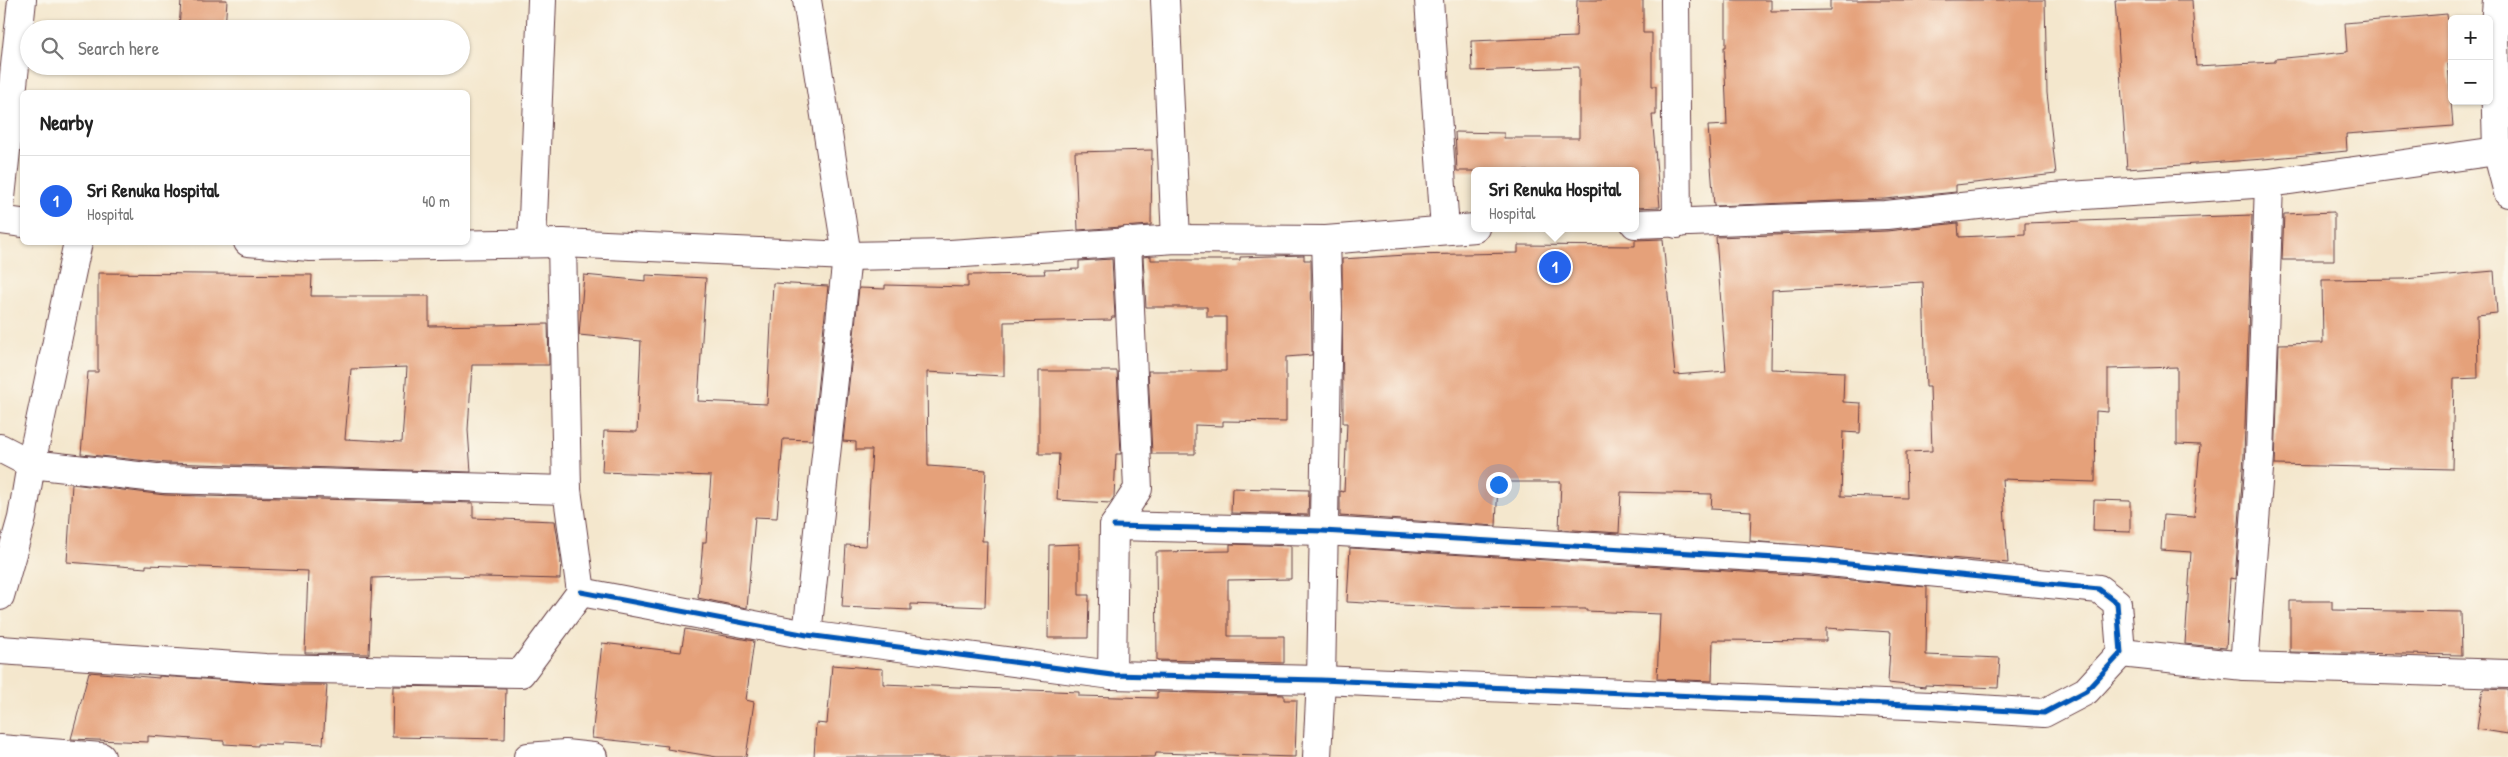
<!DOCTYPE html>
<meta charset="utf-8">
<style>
:root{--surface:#fff;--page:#f2f2f2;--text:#222;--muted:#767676;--line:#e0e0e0;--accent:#2563eb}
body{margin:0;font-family:"Patrick Hand",sans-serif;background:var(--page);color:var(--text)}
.controls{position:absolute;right:15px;top:15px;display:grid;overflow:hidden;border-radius:8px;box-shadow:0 1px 4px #0004}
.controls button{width:45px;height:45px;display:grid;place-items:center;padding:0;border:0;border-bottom:1px solid var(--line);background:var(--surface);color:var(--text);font:25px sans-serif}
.you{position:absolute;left:1498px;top:484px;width:18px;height:18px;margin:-12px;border:4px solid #fff;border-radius:50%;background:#1a73e8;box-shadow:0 0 0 8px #1a73e833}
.badge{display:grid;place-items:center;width:32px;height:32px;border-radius:50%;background:var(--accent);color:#fff;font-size:16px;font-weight:700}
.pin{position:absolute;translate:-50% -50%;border:2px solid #fff;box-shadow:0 1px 5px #0006}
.popup{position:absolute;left:1471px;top:167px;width:168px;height:65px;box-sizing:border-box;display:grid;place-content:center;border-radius:8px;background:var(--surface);filter:drop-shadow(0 1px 4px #0005);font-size:16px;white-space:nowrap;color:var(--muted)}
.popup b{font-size:19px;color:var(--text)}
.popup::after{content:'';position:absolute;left:50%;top:100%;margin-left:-10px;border:10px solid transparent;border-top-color:var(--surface)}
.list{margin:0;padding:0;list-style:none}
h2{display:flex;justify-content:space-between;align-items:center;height:65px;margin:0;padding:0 20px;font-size:21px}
h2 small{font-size:16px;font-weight:400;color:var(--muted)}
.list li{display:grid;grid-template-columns:32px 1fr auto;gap:15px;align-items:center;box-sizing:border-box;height:90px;padding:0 20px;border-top:1px solid var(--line)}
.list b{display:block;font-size:19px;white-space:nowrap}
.list p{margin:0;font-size:16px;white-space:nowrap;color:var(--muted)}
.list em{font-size:16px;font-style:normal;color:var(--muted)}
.icon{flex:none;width:28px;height:28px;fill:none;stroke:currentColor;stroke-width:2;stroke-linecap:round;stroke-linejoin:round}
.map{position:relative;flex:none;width:2508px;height:757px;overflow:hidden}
.search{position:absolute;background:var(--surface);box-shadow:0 1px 4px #0004;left:20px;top:20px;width:450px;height:55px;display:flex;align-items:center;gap:12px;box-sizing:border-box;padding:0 18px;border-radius:28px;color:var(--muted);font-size:19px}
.panel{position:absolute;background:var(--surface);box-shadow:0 1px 4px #0004;left:20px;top:90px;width:450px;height:155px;border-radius:8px}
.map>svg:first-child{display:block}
</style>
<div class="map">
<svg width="2508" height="757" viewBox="0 0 2508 757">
<rect width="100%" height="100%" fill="#fbf7ec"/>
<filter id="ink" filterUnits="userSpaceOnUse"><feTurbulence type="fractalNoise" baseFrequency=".02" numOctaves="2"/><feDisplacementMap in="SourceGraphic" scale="10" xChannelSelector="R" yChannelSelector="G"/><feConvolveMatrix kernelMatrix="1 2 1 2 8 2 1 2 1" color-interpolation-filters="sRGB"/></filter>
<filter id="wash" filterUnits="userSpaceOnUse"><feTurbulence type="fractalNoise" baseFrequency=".0096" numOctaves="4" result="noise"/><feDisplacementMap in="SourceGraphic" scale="20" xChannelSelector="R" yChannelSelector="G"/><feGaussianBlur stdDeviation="1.12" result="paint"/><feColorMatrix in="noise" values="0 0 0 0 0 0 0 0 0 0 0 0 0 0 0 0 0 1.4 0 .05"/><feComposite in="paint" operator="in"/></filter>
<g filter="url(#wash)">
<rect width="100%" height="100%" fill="#f4e7cd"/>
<g id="blocks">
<g fill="#e5a17a" fill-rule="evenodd">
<polygon points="181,0 227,0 225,29 179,29"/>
<polygon points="1577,0 1643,0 1643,33 1652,33 1652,86 1656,86 1656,115 1652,115 1660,207 1635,208 1635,171 1457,171 1455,132 1504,133 1504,138 1579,138 1579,67 1472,71 1471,41 1576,37"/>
<polygon points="1726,0 1771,0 1771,11 1830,10 1830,0 2045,0 2047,93 2056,174 1956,185 1956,192 1885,199 1714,206 1708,126 1727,125 1724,47 1726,47"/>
<polygon points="2115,0 2192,0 2196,66 2275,62 2275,59 2347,52 2345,23 2447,14 2451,63 2448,64 2453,126 2346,134 2347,151 2264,159 2127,169"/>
<polygon points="1152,150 1151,225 1078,230 1075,152"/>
<polygon points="2334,212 2334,260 2282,260 2284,214"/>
<path d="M2252,215L2244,455L2235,579L2230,578L2226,648L2185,644L2191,552L2161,550L2163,515L2194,517L2200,445L2177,444V367L2108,369V412L2096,411L2095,482L2002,479L2008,563L1750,541L1751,511L1711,509L1712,494L1621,492L1619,533L1559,529L1561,482H1498L1496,526L1340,516V491L1344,492L1347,423H1343L1342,259L1406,255L1518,253V245L1635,246V240L1663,239L1675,375L1726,371L1716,237L1887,231L1958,223L1959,237L2025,234V223ZM1923,282L1926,387H1930L1932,451L1906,452L1907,498L1841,496L1843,432L1860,433L1861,403L1843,402L1844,372L1771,369L1772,290Z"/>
<polygon points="1304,255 1304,260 1311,260 1312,355 1286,357 1286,422 1223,421 1223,426 1195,425 1195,454 1152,454 1148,371 1226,371 1226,317 1207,317 1207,307 1146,307 1143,257 1151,256 1151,260 1240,260 1240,257"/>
<polygon points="1112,259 1115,317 1112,317 1111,320 1004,322 1004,376 927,372 928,466 986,470 982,541 987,541 985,607 911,604 911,610 842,607 846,545 866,546 872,450 856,450 856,442 843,441 859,288 885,289 885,285 968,287 968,275 1045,274 1044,270 1079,269 1079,261"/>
<polygon points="2494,271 2497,313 2477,315 2478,378 2454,379 2452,469 2275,465 2279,344 2323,343 2322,280 2404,279"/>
<path d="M98,273L312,275L311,296H429V326L548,324L549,365H472L468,430L471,472L166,463L81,454L88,372H98ZM407,367L402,442L345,439L351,369Z"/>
<polygon points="584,275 646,281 646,275 706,278 698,401 767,404 773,283 828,286 812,440 783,439 777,518 755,517 747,608 698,598 703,542 706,542 711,476 602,472 604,431 637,432 641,341 579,335"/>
<polygon points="1039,371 1117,371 1121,454 1116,454 1114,497 1110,503 1057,500 1059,454 1039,454"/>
<polygon points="72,484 165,495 473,503 473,518 555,521 561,560 560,579 443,576 372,578 369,654 305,653 308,571 146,565 146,568 67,562"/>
<polygon points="1232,488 1309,490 1308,515 1231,513"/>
<polygon points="2094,500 2130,501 2130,532 2093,531"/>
<polygon points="1079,544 1079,595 1089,595 1088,638 1048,638 1049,545"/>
<polygon points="1230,544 1291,546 1291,579 1228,580 1228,636 1284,636 1284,663 1157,660 1156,552 1230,551"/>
<polygon points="1350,548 1808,576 1927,587 1926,655 2000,658 1998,688 1925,685 1925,687 1888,683 1891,632 1826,628 1826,641 1713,640 1712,681 1657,679 1660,614 1586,611 1586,609 1456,608 1347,602"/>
<polygon points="2290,601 2332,601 2332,610 2461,612 2462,655 2290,652"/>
<polygon points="685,629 754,641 746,700 754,702 746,757 717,757 667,749 668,746 592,738 602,643 681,652"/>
<polygon points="832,665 883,669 883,684 1079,692 1079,696 1157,698 1157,692 1284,695 1284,700 1297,700 1295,757 1156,753 1155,757 814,757 816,723 827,724"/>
<polygon points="89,672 159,678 159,676 293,685 327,685 323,744 282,742 282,745 258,744 258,746 224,744 224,741 148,736 148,742 71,739"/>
<polygon points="393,686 506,688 505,739 392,737"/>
<polygon points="2483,689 2508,690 2508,734 2477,729"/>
</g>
</g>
</g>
<g filter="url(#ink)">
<use href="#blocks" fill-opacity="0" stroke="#643d43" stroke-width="1"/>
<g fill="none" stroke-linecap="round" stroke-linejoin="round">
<g stroke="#643d43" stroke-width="30">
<g id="minor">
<polyline points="807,0 847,256 807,635"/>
<polyline points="1165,0 1176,239"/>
<polyline points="1429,0 1445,230"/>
<polyline points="1675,0 1677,224"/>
<polyline points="2497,0 2494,37 2497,151 2508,193"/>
<polyline points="0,207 22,0"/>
<polyline points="0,220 22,223"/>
<polyline points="1635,224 1886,215 2054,197 2269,183 2497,151 2508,153"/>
<polyline points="248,242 310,247 562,243 847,256 950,254 1176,239 1326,240 1475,228"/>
<polyline points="532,243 542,0"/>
<polyline points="0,448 31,464 165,479 567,490"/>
<polyline points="581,592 807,635 1112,675 1321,680 1931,706 2044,713 2086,691 2121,653 2117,603 2099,589 1809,560 1323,531 1114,526"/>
<polyline points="0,596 22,518 31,464 78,242"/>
<polyline points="0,650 265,668 521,673 581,592 567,490 562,243"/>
<polyline points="2244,666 2260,456 2269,183"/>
<polyline points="1112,675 1114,526 1138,489 1127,241"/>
<polyline points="0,749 101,757"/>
<polyline points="528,757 565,754 593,757"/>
<polyline points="1317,757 1321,680 1328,309 1326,240"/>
</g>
</g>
<g stroke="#643d43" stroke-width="30">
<polyline id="major" points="2121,653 2244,666 2508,674"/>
</g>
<use href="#minor" stroke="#fff" stroke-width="28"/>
<use href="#major" stroke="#fff" stroke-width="28"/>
<g stroke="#fbf7ec" stroke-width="8">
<polyline id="cycleway" points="581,592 807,635 1112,675 1321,680 1931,706 2044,713 2086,691 2121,653 2117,603 2099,589 1809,560 1323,531 1114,526"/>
</g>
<use href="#cycleway" stroke="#0057b8" stroke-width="5"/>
</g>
</g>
</svg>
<div class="controls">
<button>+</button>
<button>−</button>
</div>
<div class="you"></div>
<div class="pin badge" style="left:1555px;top:267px">1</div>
<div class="popup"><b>Sri Renuka Hospital</b>Hospital</div>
<div class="search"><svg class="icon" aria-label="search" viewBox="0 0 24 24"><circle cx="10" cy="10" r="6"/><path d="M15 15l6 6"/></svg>Search here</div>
<section class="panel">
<h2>Nearby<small></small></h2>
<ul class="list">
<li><span class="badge">1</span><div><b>Sri Renuka Hospital</b><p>Hospital</p></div><em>40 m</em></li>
</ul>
</section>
</div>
